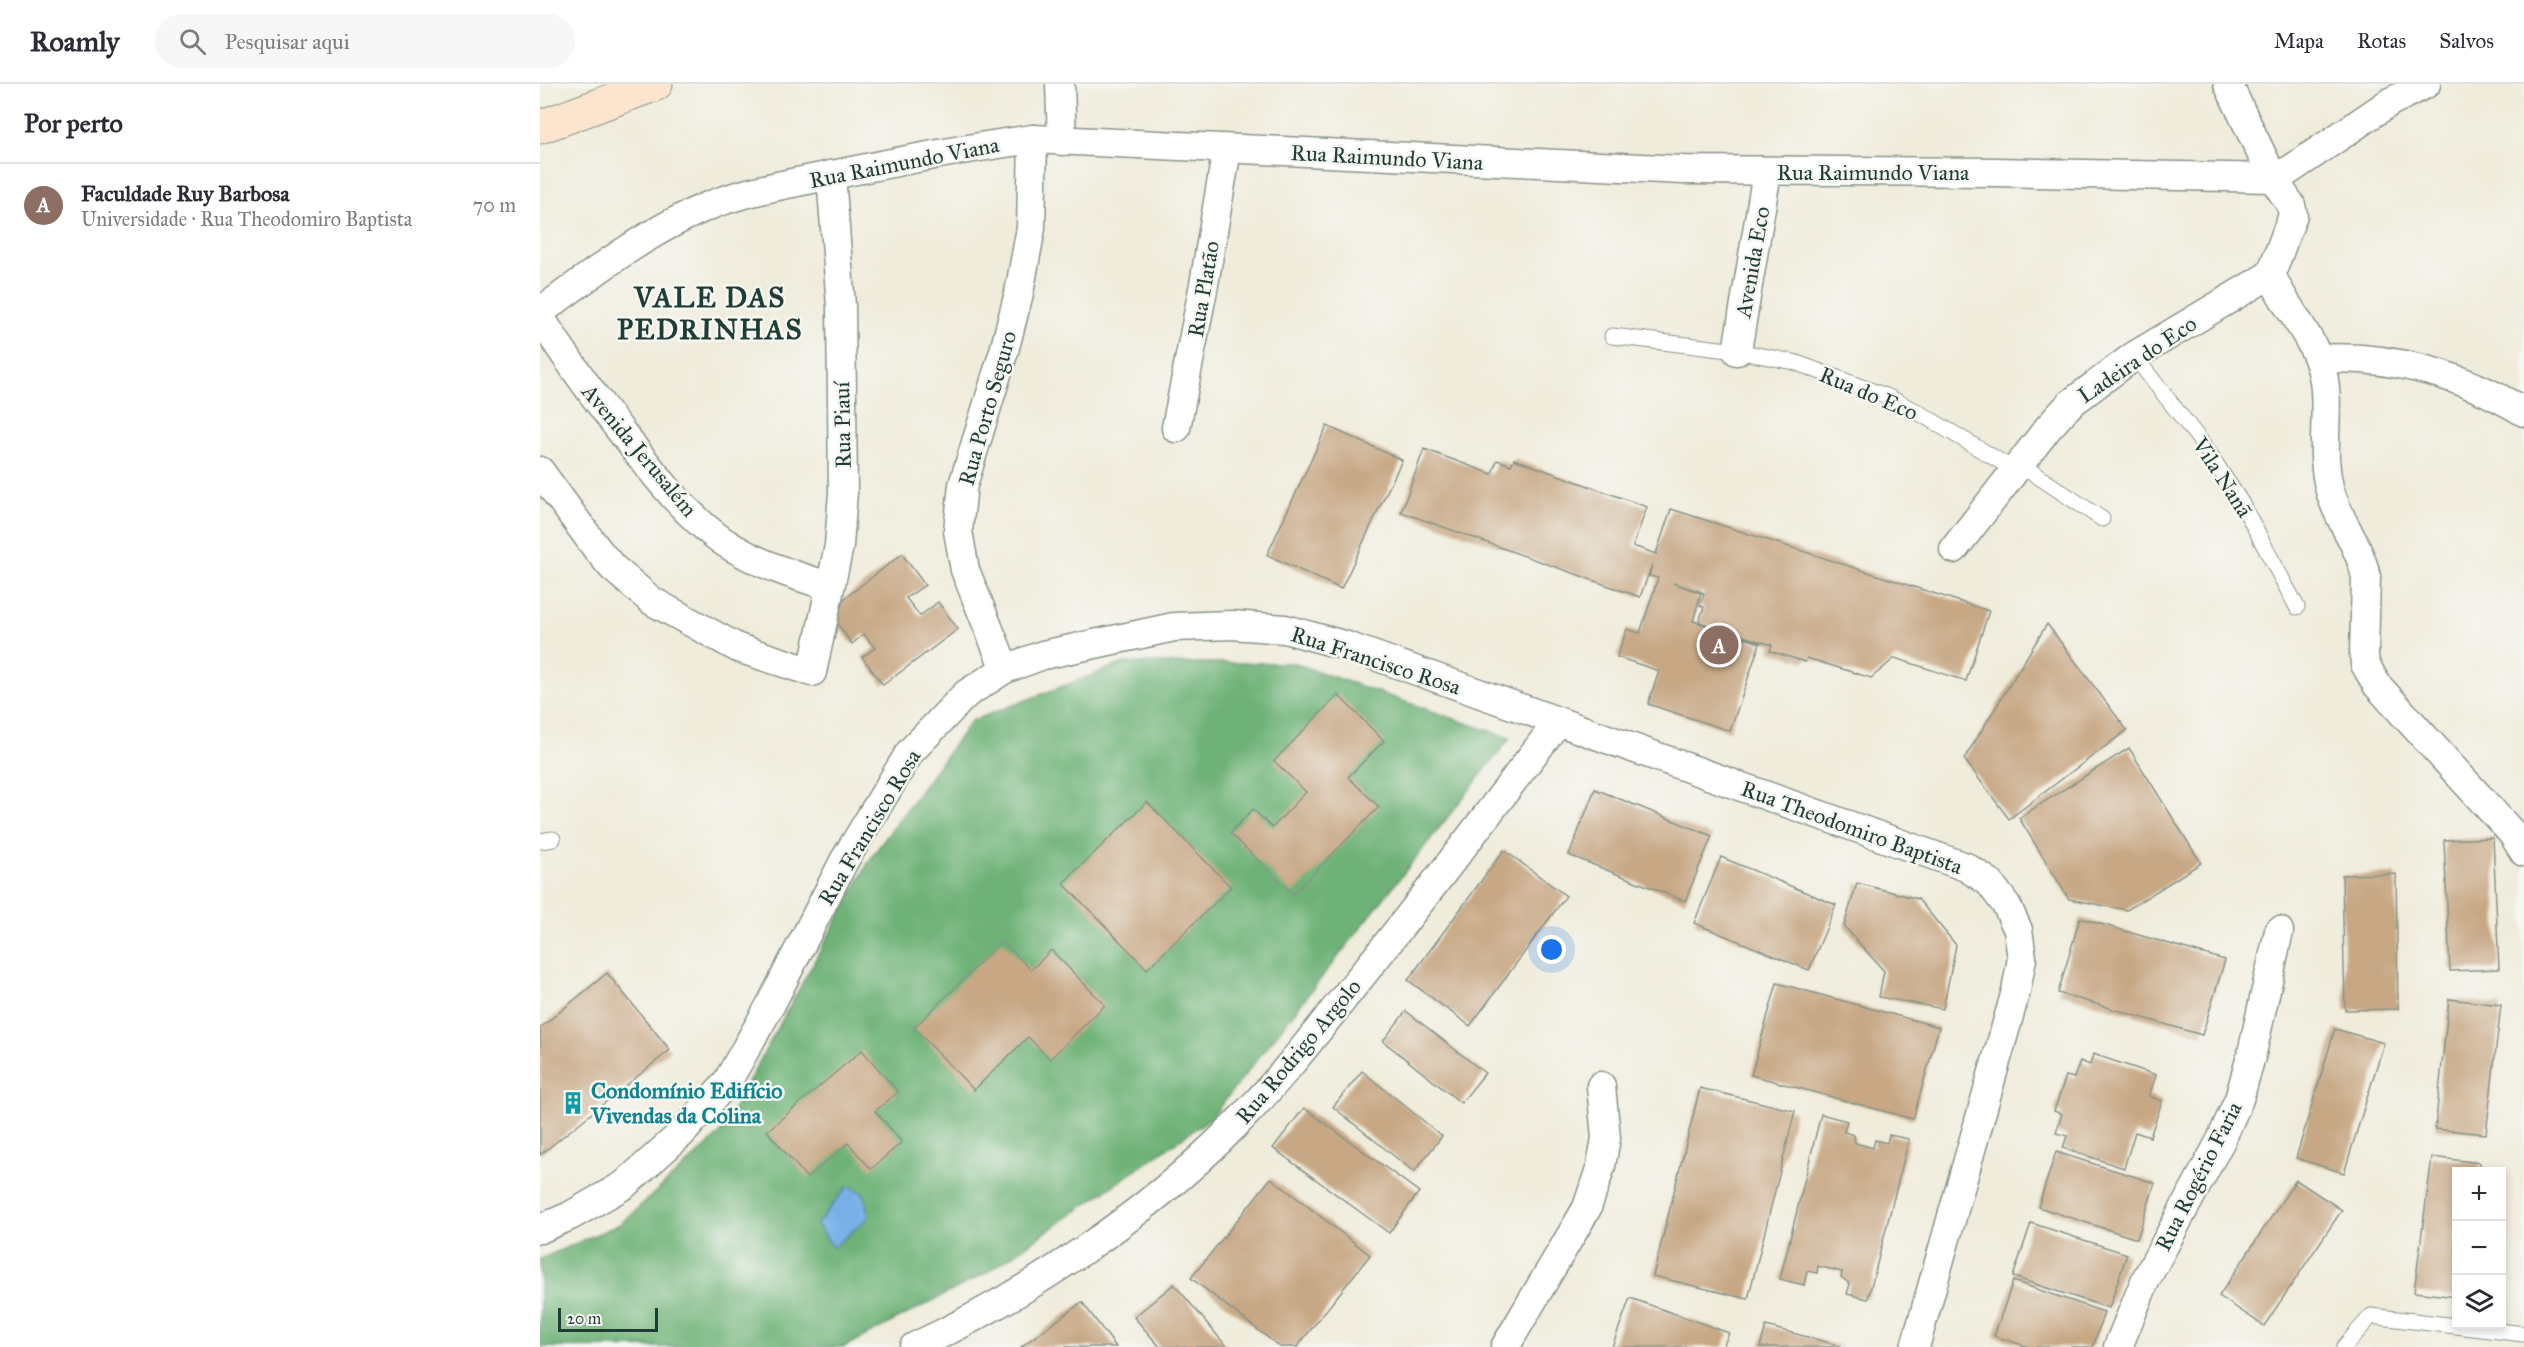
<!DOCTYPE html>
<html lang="pt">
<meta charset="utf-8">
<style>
:root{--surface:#fff;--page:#f7f7f7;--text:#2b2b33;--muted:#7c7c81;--line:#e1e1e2;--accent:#c8321e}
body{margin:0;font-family:"IM FELL Great Primer",serif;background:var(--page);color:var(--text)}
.controls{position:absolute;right:18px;bottom:18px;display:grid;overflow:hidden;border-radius:0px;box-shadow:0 3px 9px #0003}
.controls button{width:54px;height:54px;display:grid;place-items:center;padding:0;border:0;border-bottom:2px solid var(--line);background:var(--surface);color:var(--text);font:30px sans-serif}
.scale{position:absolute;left:18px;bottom:15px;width:100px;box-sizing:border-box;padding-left:6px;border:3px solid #1f3d34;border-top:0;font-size:16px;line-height:21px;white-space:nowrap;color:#1f3d34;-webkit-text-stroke:4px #f6f6f2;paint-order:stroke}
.you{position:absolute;left:1012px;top:866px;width:21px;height:21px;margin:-15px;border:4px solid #fff;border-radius:50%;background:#1a73e8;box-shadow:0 0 0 9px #1a73e833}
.badge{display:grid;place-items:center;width:39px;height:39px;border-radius:50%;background:var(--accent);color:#fff;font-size:20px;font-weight:700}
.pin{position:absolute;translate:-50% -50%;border:3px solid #fff;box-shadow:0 2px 6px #0006}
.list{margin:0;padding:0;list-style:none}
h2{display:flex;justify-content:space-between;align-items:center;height:78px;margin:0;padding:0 24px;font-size:26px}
h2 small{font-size:20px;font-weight:400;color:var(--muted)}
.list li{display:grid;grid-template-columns:39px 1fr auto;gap:18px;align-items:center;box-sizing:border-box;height:84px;padding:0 24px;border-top:2px solid var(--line)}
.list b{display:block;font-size:22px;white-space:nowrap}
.list p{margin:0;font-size:20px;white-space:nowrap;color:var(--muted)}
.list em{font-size:20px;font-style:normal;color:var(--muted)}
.icon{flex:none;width:33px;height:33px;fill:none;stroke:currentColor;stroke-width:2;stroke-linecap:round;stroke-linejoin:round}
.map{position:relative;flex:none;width:1984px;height:1263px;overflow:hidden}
header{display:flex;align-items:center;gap:36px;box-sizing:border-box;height:84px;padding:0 30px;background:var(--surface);border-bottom:2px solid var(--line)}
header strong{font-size:28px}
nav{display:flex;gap:33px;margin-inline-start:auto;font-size:21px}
.search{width:420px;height:54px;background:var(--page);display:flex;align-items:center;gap:15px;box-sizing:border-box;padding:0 21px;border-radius:33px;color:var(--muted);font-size:22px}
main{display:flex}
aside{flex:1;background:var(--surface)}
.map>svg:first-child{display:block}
</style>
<header>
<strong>Roamly</strong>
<div class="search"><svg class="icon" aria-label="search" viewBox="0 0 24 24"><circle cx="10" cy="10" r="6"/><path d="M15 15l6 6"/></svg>Pesquisar aqui</div>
<nav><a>Mapa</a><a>Rotas</a><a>Salvos</a></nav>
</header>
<main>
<aside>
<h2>Por perto<small></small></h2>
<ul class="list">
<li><span class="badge" style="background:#8d6e63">A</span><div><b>Faculdade Ruy Barbosa</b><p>Universidade · Rua Theodomiro Baptista</p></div><em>70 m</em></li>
</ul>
</aside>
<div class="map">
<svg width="1984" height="1263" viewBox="0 0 1984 1263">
<rect width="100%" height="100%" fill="#f6f6f2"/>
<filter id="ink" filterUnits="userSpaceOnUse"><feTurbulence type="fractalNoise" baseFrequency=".0167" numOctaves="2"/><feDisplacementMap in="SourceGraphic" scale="12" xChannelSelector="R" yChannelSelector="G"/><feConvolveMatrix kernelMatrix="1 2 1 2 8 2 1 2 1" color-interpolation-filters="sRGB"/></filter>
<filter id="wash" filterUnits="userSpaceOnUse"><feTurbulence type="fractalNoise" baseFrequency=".008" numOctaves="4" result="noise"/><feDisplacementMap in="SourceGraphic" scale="24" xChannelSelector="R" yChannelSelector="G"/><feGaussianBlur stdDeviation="1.35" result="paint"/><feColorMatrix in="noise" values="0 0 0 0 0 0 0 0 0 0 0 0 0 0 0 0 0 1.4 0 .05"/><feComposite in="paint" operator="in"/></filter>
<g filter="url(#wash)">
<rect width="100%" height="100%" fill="#f0ecdb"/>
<polygon fill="#6eb277" stroke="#467856" stroke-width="1.5" points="584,579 754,579 970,654 671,1034 448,1188 304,1263 0,1263 0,1175 80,1140 179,1051 331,774 431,637"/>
<polygon fill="#77b0e7" stroke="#4b768e" stroke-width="1.5" points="308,1102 324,1109 329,1133 293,1164 277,1140"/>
<g id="blocks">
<g fill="#c7a784">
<polygon points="787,342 862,376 801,505 727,471"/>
<polygon points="884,365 952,390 957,376 971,381 974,375 1107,423 1093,462 1116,470 1131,425 1449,527 1426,597 1355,574 1331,594 1267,574 1265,578 1230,567 1232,561 1159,538 1164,523 1160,521 1164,509 1133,499 1161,509 1153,537 1220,559 1190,647 1108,620 1119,587 1077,573 1087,545 1100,549 1118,494 1109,492 1112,481 1100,513 861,428"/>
<polygon points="362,470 385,501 366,514 380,532 398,518 418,545 343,601 322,573 335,564 324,550 312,560 288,527"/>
<polygon points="1507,540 1587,646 1469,735 1424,675"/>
<polygon points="798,611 844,657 808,693 839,723 753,810 690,749 713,725 732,744 766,708 734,677"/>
<polygon points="1589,664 1661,779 1587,826 1529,815 1479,734"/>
<polygon points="1055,705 1172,752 1145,817 1029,771"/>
<polygon points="607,718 691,803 607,885 523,799"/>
<polygon points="1953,754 1959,885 1910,887 1904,756"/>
<polygon points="964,766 1026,812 930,942 868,896"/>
<polygon points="1181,773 1296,821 1269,886 1154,839"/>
<polygon points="1856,790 1858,925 1805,926 1802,791"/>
<polygon points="1317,799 1378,815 1416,861 1403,925 1339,913 1344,887 1304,842"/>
<polygon points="1540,834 1685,876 1662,951 1518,909"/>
<polygon points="462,857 491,886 511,866 565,921 510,975 488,953 434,1006 374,944"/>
<polygon points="67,889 130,966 0,1071 0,944"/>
<polygon points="1237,899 1399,943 1373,1035 1211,991"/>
<polygon points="1909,915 1961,921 1946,1050 1895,1045"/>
<polygon points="866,927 945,989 921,1019 843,957"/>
<polygon points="1795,945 1844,959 1804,1089 1756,1074"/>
<polygon points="322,966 358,1008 335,1027 362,1058 331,1085 308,1059 267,1094 227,1047"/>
<polygon points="1553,970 1616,991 1609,1012 1622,1017 1610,1053 1595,1048 1584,1084 1523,1064 1527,1052 1516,1049 1522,1030 1514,1027 1526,992 1534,994 1540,977 1550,981"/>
<polygon points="822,987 902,1052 874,1088 793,1023"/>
<polygon points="1160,1004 1255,1027 1208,1215 1113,1192"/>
<polygon points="764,1024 879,1108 849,1149 733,1064"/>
<polygon points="1281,1030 1307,1037 1304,1048 1314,1051 1315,1059 1333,1064 1335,1056 1347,1059 1349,1051 1369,1055 1328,1215 1307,1210 1310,1200 1301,1193 1302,1188 1278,1182 1277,1189 1267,1187 1264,1201 1240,1195"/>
<polygon points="1516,1068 1615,1099 1597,1155 1498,1123"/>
<polygon points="1892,1073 1940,1079 1939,1088 1916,1088 1916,1213 1874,1208"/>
<polygon points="731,1094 830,1171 757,1263 740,1263 651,1194"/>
<polygon points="1756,1096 1802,1126 1724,1242 1679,1212"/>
<polygon points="1491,1139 1587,1170 1569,1224 1473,1193"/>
<polygon points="1473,1197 1564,1228 1553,1263 1489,1263 1454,1252"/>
<polygon points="634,1200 687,1263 620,1263 594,1233"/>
<polygon points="1090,1214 1189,1249 1183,1263 1072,1263"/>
<polygon points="542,1218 576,1263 481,1263"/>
<polygon points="1226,1242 1301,1262 1301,1263 1220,1263"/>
</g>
</g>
</g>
<g filter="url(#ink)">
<use href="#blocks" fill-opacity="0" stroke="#889488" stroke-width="1.5"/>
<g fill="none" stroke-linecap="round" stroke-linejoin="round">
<g stroke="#889488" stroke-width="17">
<g id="lane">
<polyline points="1072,252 1197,267 1254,278 1346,312 1376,327 1463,379 1493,389 1562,435"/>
<polyline points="1594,272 1663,360 1702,420 1757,523"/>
<polyline points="0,757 13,755"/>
<polyline points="1804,1263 1831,1232 1984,1250"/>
</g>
</g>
<g stroke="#889488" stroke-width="31">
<g id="street">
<polyline points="520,0 522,57"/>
<path d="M1688,0L1733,94L1751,121L1753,131L1731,190C1745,225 1775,253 1783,291C1791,328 1778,369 1791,410C1800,439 1820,462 1826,493L1824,570L1825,580L1837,601L1972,749L1984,768"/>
<path d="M0,228C54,188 110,145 173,120C211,106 252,99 292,91C359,77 425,64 493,55L1143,86L1455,88L1733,94L1750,86L1850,18L1886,0"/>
<path d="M0,233C28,277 58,318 90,359C118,395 147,432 184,458C216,479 252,491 289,502"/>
<polyline points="1197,267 1227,88"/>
<path d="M1779,275C1850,270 1923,291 1984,328"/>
<polyline points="636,344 664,200 687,65"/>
<polyline points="0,387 57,465 73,484 112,517 198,564 272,588 299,462 303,408 301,222 291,91"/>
<polyline points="1414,465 1508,344 1530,320 1594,272 1731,190"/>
<polyline points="465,585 425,486 418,447 423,401 464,267 479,209 491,144 493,55"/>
<polyline points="0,1145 30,1132 84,1101 142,1049 187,998 231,920 304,777 370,668 426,610 465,585 503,571 634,543 692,541 745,545 807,562 1426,783 1449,798 1467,822 1478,846 1482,874 1476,907 1375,1263"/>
<path d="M374,1263C485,1212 606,1131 692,1044C739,998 778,946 819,895C887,811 952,725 1017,639"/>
<polyline points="965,1263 1047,1124 1061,1082 1066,1054 1061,1002"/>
<polyline points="1578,1263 1605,1197 1681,1056 1699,1015 1712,969 1739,847"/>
</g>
</g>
<g stroke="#889488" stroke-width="35">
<polyline id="secondary" points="0,43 116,0"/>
</g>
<use href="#lane" stroke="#fff" stroke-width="15"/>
<use href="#street" stroke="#fff" stroke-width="28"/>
<use href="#secondary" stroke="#fce5cf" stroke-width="33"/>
</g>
</g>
<defs>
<g id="building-bare" transform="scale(1.8)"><path d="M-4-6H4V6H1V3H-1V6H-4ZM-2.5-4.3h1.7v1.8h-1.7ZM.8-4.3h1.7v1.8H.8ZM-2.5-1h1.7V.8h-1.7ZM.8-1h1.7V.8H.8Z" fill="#0f9aa8" stroke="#f6f6f2" stroke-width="2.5" paint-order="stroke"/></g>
</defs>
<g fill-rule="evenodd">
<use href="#building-bare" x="33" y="1019"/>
</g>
<g text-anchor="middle" stroke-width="5" stroke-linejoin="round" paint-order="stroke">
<g font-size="22" fill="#1f3d34" stroke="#f6f6f2">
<text transform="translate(847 73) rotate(3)" y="8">Rua Raimundo Viana</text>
<text transform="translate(364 78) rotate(-11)" y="8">Rua Raimundo Viana</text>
<text x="1333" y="96">Rua Raimundo Viana</text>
<text transform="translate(1212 178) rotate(-80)" y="8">Avenida Eco</text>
<text transform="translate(663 205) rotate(-80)" y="8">Rua Platão</text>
<text transform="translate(1597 275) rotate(-34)" y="8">Ladeira do Eco</text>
<text transform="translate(1329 309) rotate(23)" y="8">Rua do Eco</text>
<text transform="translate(447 324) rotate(-74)" y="8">Rua Porto Seguro</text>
<text transform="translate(302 341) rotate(-91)" y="8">Rua Piauí</text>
<text transform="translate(100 366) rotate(50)" y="8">Avenida Jerusalém</text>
<text transform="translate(1683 393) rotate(57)" y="8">Vila Nanã</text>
<text transform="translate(836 576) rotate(18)" y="8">Rua Francisco Rosa</text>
<text transform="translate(329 743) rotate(-59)" y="8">Rua Francisco Rosa</text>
<text transform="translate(1312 743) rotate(20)" y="8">Rua Theodomiro Baptista</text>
<text transform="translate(758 967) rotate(-50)" y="8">Rua Rodrigo Argolo</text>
<text transform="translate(1658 1092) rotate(-63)" y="8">Rua Rogério Faria</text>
</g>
<g font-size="22" font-weight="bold" fill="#0d838f" stroke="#f6f6f2" text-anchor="start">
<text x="51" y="1014">Condomínio Edifício<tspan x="51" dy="25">Vivendas da Colina</tspan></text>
</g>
<g font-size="28" font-weight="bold" letter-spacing="1.5" fill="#1f3d34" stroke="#f6f6f2">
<text x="170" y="223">VALE DAS<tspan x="170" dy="32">PEDRINHAS</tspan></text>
</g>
</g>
</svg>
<div class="controls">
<button>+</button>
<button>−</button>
<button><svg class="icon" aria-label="layers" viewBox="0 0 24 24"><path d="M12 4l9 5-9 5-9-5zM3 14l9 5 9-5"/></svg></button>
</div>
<div class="scale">20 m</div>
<div class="you"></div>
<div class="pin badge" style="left:1179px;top:561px;background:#8d6e63">A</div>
</div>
</main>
